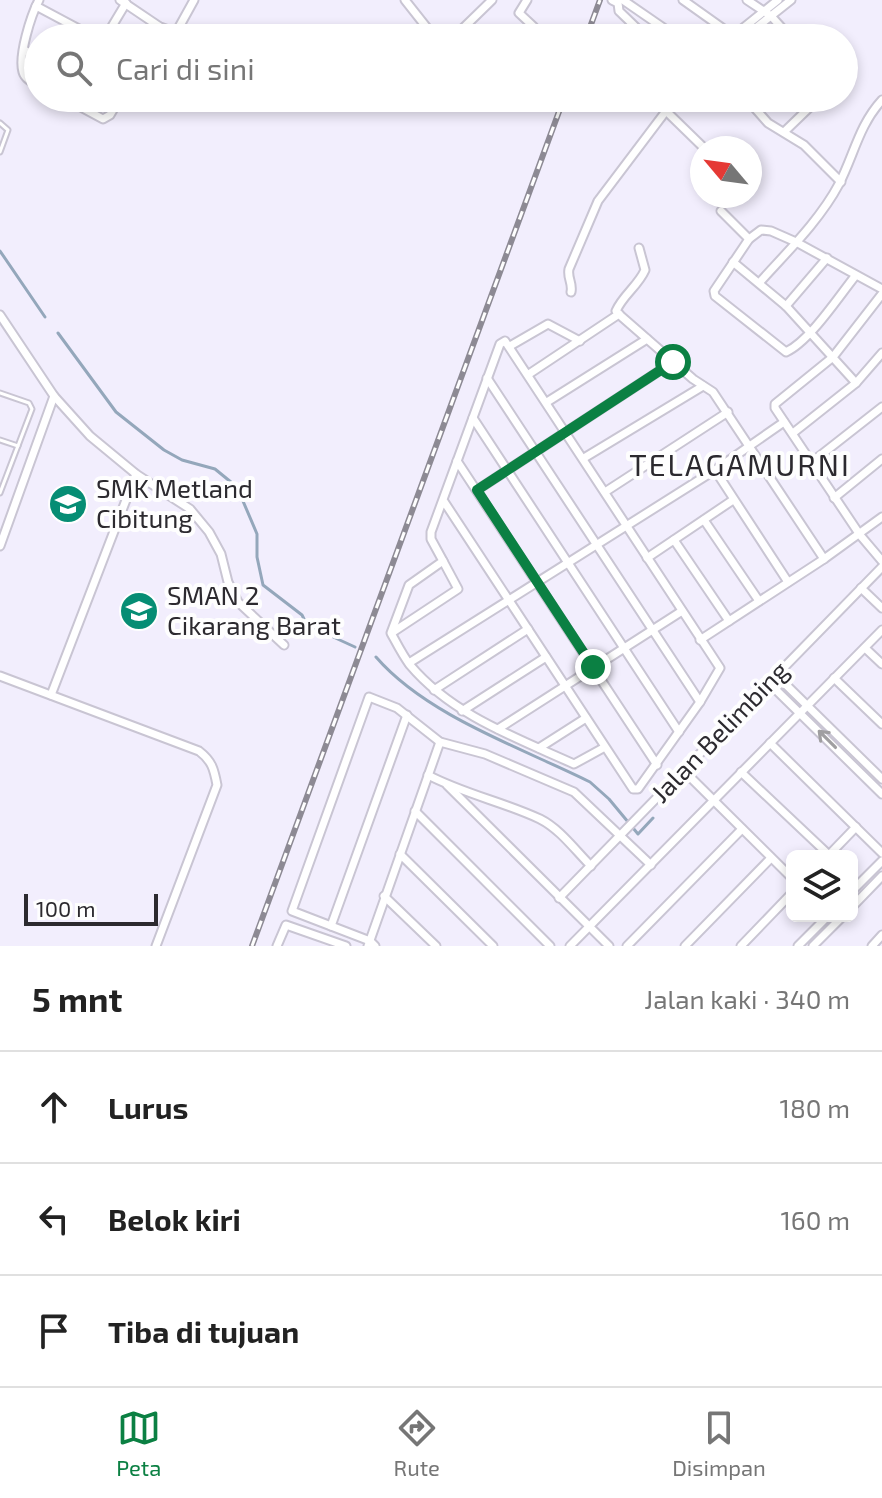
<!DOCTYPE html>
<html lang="id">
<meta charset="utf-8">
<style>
:root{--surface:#fff;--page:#f6f6f6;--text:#222;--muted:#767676;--line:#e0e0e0;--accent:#0b8043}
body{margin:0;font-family:"Exo 2",sans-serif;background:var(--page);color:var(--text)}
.controls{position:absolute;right:24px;bottom:24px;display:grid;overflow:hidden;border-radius:12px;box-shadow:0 4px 12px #0003}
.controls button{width:72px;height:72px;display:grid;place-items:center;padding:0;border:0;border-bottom:2px solid var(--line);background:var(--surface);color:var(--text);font:40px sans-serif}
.compass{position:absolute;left:690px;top:136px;width:72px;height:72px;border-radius:50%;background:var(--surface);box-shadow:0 4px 12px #0003;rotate:299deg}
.scale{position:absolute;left:24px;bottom:20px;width:134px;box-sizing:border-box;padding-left:8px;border:4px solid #2c2a2f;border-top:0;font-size:22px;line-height:28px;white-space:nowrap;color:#2c2a2f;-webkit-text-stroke:6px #fefefe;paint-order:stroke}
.stop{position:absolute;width:24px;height:24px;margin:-18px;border:6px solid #0b8043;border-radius:50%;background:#fff}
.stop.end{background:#0b8043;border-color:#fff;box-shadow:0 2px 8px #0008}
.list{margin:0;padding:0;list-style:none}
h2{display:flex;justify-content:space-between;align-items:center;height:104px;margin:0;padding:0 32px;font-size:34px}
h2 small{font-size:26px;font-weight:400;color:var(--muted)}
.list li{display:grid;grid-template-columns:52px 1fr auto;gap:24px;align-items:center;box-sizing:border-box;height:112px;padding:0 32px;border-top:2px solid var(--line)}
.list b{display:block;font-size:30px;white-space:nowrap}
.list em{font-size:26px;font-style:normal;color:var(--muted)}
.icon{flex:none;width:44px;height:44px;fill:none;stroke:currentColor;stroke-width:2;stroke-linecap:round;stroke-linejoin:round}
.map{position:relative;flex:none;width:882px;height:946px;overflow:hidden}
.search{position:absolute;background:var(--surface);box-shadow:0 4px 12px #0003;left:24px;right:24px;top:24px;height:88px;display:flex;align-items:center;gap:20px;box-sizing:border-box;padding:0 28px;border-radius:44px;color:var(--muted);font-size:30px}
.sheet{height:440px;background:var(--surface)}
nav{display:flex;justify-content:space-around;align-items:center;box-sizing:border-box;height:112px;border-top:2px solid var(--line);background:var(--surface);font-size:22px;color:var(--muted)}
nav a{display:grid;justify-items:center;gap:4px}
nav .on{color:var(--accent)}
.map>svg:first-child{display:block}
</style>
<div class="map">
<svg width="882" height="946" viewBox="0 0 882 946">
<rect width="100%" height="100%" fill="#f2eefd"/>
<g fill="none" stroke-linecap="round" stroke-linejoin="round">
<g stroke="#94a7bb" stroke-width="3">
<polyline points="0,251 45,317"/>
<polyline points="58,333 116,412 164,450 182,460 215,469 237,487 257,534 257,557 263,585 302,615 307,625 355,647"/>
<path d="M376,657C427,716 522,748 590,782L609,799L638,834L653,818"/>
</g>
<g stroke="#c9c5d3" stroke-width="7">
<g id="lane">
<polyline points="0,123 8,130 0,152"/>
<polyline points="0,393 29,403 32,409 0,493"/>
<polyline points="0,440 18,446"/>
</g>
</g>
<g stroke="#c9c5d3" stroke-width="11">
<g id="street">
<polyline points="120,0 160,27 174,32 178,29 194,0"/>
<polyline points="405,0 435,38"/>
<polyline points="527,0 519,13 534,27"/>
<polyline points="612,0 618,3 619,11 647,38"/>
<polyline points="623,0 678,38"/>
<polyline points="683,0 735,37"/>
<polyline points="747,0 771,16 791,38"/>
<polyline points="36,6 96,38"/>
<polyline points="732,37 778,0"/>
<polyline points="105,38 126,3"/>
<polyline points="154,38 160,27"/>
<polyline points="453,38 492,0"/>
<polyline points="743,38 791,0"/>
<polyline points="24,50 38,57"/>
<path d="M38,85C32,82 25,79 23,72C18,56 31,15 39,0"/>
<polyline points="64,98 103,119 110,115 120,98"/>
<polyline points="648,98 666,111 704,148"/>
<polyline points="746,98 768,123 804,145 841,182"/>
<polyline points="784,132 811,106 809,98"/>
<polyline points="721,211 749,239"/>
<polyline points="733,262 786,306 856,383"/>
<path d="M856,275C839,296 810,341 786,352L715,296L714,291L749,239L761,230L771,231L796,242L882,289"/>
<path d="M760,282C787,252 820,220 839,184C854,155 859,125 882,100"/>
<path d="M571,292C573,283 567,278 569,269L598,201L666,111"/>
<polyline points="882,294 833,357 775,404 775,408 860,535 882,561"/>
<polyline points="786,306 827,258"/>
<path d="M619,314L616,311C623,295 638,286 645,270L639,248"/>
<polyline points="0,315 54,396 90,436 136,474 190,509 209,532 221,554 228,582 238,602 284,645"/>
<polyline points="510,346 548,324 580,341"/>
<polyline points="529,374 619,314 622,317 693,379 713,392 824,559"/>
<polyline points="487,378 700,702"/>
<polyline points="547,402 647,339"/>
<polyline points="473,418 679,732"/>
<polyline points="793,433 856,383 882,353"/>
<polyline points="584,458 703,386"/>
<polyline points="457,461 657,765"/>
<polyline points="812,462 882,407"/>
<polyline points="715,470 788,582"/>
<polyline points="477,490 673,362"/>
<polyline points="605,492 728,412"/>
<polyline points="834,498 882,459"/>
<path d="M443,500L633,789H638L700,702L720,668L505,341L500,344L431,532V539L443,561L409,585L391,633C397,644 403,656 410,665C452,715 517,738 574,764L605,747"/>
<polyline points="704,520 759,601"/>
<polyline points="674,540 729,621"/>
<polyline points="0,546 54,396"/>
<polyline points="647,558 733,500"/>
<polyline points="861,588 882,608"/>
<polyline points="393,632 458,589 443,561"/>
<polyline points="700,640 824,559 882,517"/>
<polyline points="865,648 882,664"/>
<polyline points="409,663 715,470 784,422"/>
<polyline points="776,675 882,779"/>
<path d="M0,676L199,751C212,761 214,769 217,785L156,946"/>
<polyline points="834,678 882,724"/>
<polyline points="769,683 882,794"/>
<polyline points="434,690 528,629"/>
<polyline points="51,695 136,474"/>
<polyline points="462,711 546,657"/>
<polyline points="498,729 682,611"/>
<polyline points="770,743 882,853"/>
<polyline points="539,748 586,718"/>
<polyline points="683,770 792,878"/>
<polyline points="741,772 829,855"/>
<path d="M428,775C464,794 504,802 540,819C560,829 575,850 591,866"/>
<polyline points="447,785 609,946"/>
<polyline points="415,811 550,946"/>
<polyline points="400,854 493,946"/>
<polyline points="828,856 856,827"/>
<polyline points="852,891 882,861"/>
<polyline points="384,896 436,946"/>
<polyline points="559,898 882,567"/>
<polyline points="852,907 882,876"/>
<polyline points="331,926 407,715"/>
<polyline points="277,946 286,925 346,946"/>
<polyline points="368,946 440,742"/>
<polyline points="375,946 370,941 292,911 369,697 397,708 440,742 485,754 574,792 651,865"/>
<polyline points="570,946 882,630"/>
<polyline points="627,946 742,829"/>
<polyline points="685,946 771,858"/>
<polyline points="741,946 792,893"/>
<polyline points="798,946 828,916"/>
<polyline points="813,946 843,916"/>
<polyline points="872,946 882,935"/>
</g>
</g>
<use href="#lane" stroke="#fff" stroke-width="3"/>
<use href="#street" stroke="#fff" stroke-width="7"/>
<g stroke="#8d8a94" stroke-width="6">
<g id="rail">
<polyline points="586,38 600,0"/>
<polyline points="252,946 564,98"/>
</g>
</g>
<use href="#rail" stroke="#fefefe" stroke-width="3" stroke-dasharray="9" stroke-linecap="butt"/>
</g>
<defs><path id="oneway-shaft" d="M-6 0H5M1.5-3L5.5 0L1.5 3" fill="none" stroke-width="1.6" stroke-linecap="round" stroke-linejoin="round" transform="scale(2)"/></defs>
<use stroke="#a09fa1" href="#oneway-shaft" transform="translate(827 739) rotate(-135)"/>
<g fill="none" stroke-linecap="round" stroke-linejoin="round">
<polyline stroke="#0b8043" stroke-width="10" points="593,667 477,490 673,362"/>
</g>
<defs>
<g id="school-disc" transform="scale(2)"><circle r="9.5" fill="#068d74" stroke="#fefefe"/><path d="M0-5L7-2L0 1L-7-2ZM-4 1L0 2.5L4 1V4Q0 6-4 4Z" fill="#fff"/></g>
</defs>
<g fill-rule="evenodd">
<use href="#school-disc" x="68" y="504"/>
<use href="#school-disc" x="139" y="611"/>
</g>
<g text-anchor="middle" stroke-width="8" stroke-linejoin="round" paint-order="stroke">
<g font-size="26" fill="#2c2a2f" stroke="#fefefe" text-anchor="start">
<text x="96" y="498">SMK Metland<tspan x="96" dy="30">Cibitung</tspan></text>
<text x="167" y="605">SMAN 2<tspan x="167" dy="30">Cikarang Barat</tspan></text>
</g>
<g font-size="26" fill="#2c2a2f" stroke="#fefefe">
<text transform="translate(720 732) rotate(-46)" y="9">Jalan Belimbing</text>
</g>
<g font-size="30" letter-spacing="2" fill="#2c2a2f" stroke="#fefefe">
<text x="740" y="476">TELAGAMURNI</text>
</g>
</g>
</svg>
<div class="controls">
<button><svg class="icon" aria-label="layers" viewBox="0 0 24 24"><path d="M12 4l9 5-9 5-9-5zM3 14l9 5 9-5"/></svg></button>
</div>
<svg class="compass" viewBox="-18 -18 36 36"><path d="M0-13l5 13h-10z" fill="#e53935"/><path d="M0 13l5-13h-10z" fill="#767676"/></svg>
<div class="scale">100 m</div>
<div class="stop" style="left:673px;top:362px"></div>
<div class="stop end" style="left:593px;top:667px"></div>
<div class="search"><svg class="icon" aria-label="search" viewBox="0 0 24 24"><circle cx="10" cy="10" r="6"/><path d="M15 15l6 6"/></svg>Cari di sini</div>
</div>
<section class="sheet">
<h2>5 mnt<small>Jalan kaki · 340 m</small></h2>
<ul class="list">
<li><svg class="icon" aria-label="ahead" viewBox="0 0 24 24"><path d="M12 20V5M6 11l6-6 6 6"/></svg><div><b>Lurus</b></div><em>180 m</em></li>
<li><svg class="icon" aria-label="left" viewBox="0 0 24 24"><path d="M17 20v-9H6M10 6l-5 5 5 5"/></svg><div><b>Belok kiri</b></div><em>160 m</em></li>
<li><svg class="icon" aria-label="arrive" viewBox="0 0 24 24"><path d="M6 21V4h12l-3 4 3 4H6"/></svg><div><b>Tiba di tujuan</b></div></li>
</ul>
</section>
<nav>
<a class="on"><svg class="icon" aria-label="map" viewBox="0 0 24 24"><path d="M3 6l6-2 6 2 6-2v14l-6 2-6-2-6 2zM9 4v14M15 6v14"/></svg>Peta</a>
<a><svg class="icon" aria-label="directions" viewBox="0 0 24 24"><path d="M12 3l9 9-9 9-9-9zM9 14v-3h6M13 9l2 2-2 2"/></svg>Rute</a>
<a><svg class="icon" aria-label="saved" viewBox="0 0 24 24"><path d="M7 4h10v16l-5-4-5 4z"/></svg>Disimpan</a>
</nav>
